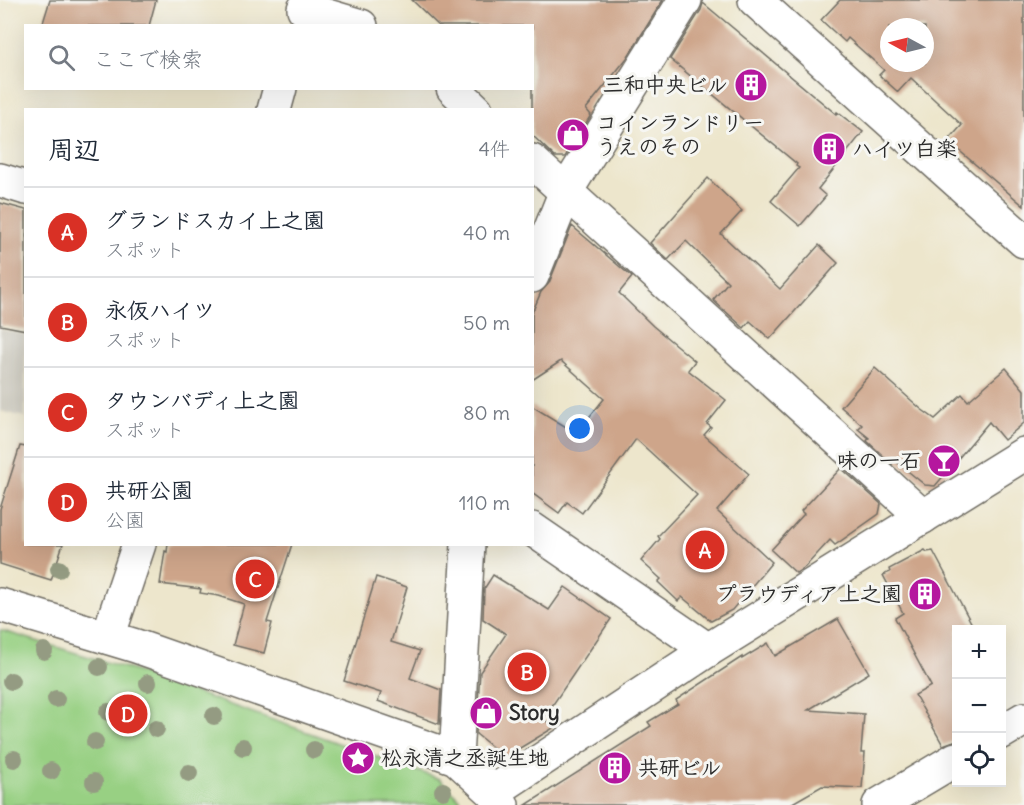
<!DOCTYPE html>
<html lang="ja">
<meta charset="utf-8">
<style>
:root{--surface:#fff;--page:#f2f2f3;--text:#1f2937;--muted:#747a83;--line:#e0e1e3;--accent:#d93025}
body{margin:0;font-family:Delius,"Klee One",sans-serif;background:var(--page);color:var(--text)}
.controls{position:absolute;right:18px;bottom:18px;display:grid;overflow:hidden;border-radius:0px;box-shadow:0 6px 24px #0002}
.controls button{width:54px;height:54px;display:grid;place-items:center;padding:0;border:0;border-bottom:2px solid var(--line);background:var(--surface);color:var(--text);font:30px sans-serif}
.compass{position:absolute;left:880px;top:18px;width:54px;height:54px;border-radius:50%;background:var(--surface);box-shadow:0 6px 24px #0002;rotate:277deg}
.you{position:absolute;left:580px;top:429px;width:21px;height:21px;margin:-15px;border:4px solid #fff;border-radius:50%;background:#1a73e8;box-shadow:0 0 0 9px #1a73e833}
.badge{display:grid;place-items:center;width:39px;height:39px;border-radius:50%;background:var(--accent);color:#fff;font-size:20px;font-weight:700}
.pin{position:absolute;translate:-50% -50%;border:3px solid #fff;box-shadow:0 2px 6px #0006}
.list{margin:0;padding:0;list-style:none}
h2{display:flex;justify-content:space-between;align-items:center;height:78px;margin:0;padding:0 24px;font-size:26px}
h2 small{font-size:20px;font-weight:400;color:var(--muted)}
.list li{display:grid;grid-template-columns:39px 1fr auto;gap:18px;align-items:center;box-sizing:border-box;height:90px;padding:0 24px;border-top:2px solid var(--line)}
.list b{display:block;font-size:22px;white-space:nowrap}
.list p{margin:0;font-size:20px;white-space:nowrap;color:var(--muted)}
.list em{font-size:20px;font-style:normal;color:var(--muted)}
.icon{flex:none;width:33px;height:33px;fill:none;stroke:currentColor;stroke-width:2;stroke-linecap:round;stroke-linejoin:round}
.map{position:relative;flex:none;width:1024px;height:805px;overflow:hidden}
.search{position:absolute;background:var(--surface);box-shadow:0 6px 24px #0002;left:24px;top:24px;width:510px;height:66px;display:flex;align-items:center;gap:15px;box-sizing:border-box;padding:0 21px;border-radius:0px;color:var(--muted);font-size:22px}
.panel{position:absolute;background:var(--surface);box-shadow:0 6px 24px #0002;left:24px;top:108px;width:510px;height:438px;border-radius:0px}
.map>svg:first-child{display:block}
</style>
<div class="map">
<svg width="1024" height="805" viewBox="0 0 1024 805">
<rect width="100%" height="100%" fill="#f6f6f2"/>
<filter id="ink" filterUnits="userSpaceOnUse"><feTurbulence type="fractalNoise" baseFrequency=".0167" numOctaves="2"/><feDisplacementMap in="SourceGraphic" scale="12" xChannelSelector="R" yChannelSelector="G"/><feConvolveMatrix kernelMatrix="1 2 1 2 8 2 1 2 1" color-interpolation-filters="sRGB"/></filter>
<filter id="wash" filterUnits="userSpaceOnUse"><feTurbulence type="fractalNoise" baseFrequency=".008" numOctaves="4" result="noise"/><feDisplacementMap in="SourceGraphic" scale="24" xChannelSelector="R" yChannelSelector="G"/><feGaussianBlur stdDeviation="1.35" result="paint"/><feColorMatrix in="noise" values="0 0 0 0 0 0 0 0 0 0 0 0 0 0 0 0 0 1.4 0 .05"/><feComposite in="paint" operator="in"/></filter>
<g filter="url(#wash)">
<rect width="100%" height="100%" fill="#ede6cc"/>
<polygon fill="#c8c4b8" points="0,329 25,335 25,417 0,411"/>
<polygon fill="#98d083" stroke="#627e57" stroke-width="1.5" points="0,630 129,669 440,779 465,805 0,805"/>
<g id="blocks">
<g fill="#cea58a" fill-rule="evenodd">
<polygon points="50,0 156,0 149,26 42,26"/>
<polygon points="412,0 663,0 627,58 586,109 591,115 565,157 555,157 532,135 532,26 439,26"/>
<path d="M840,0H1024V206L948,141L962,125L911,78L898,92L879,75L884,70L848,38L845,42L821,20ZM889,27H925V63H889Z"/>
<polygon points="703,3 836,114 837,112 863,132 818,189 826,196 800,226 771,201 799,168 796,166 797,164 670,59 701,10"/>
<polygon points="708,178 742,211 721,234 780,289 819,245 838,263 770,339 750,321 744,328 713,300 728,282 686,241 668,260 650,243"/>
<polygon points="0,203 26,210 26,330 0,325"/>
<polygon points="572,226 632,277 619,293 653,326 695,361 688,370 726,400 707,424 711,427 704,435 749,474 717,511 772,562 732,610 711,621 682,597 678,601 658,582 661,579 641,561 660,539 658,536 697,495 636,439 582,513 567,502 559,513 532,493 532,406 576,433 604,399 561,361 532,380 532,313 541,292 549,283"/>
<polygon points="875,368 921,409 935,419 962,394 968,401 1006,368 1024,390 1024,423 1004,440 989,422 935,486 925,485 893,459 892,464 867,441 869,438 858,429 862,425 841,407"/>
<polygon points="20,446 26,447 26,544 63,544 51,580 0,564 0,509"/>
<polygon points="841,468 881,504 879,514 835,545 830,540 805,567 796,573 771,550 804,514 801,511"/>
<polygon points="168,544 292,544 267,622 272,623 264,653 233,645 244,604 219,596 200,593 201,589 160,584 165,551 167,552"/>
<polygon points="925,550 927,552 933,551 975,630 957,630 957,740 943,745 915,695 931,686 895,618 903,613 883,575 890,572 889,569"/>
<polygon points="493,575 549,610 565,587 611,619 543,719 555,727 505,757 476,734 480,672 506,634 483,619 484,589"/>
<polygon points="376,577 407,587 391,642 420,651 410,678 441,690 439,724 378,701 381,693 344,681"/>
<polygon points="838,619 869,673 808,710 864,714 861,753 865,753 862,788 822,786 789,805 526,805 651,726 648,722 678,704 676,700 742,657 742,659 768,643 775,656"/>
</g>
</g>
</g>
<g filter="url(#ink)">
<use href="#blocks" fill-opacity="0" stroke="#6f6c63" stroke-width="1.5"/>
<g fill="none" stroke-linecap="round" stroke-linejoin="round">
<g stroke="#6f6c63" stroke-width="36">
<g id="minor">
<polyline points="755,0 1024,241"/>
<polyline points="304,9 361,26"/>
<polyline points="453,88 476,110"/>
<polyline points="274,110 280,88"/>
<polyline points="532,161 923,517"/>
<polyline points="0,180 26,188"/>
<polyline points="532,276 566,191 685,0"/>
<polyline points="532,529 708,650"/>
<polyline points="0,605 136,646 456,758 493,792 502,805"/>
<polyline points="108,637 139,544"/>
<polyline points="1002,732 1024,719"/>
<polyline points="456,758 468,544"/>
<polyline points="493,792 708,650 1024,454"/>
<polyline points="879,805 956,759"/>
</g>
</g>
<use href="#minor" stroke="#fff" stroke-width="33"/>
</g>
<g fill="#949b82">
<circle cx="59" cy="569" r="9"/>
<circle cx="44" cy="651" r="9"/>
<circle cx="99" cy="667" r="9"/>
<circle cx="11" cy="681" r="9"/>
<circle cx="148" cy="683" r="9"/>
<circle cx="56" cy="699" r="9"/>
<circle cx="108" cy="712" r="9"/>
<circle cx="214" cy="716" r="9"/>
<circle cx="156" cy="729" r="9"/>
<circle cx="95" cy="742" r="9"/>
<circle cx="243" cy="747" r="9"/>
<circle cx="314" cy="750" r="9"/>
<circle cx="14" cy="759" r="9"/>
<circle cx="362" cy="761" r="9"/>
<circle cx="51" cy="771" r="9"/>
<circle cx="189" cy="773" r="9"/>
<circle cx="94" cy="782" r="9"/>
<circle cx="443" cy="791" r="9"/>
</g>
</g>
<defs>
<g id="building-disc" transform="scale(1.725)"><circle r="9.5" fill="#b5179e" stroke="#f6f6f2"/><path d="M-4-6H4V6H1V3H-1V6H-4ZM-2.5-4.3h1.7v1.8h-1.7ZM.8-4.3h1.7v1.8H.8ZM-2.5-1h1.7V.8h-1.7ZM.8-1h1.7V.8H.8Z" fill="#fff"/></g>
<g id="shop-disc" transform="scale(1.725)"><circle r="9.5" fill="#b5179e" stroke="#f6f6f2"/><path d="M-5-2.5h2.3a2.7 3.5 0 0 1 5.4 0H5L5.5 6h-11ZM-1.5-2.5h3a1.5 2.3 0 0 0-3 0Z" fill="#fff"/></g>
<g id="bar-disc" transform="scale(1.725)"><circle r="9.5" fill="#b5179e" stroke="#f6f6f2"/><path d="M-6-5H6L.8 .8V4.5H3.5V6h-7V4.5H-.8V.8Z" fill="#fff"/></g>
<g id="sight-disc" transform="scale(1.725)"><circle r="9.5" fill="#b5179e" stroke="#f6f6f2"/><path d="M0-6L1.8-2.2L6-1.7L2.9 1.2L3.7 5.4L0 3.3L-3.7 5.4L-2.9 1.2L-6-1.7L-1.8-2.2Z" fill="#fff"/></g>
</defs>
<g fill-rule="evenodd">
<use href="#building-disc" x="751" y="85"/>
<use href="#shop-disc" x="573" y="135"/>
<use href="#building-disc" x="829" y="149"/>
<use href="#bar-disc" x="944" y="461"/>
<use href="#building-disc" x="925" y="594"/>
<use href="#shop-disc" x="486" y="713"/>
<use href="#sight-disc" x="358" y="758"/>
<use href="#building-disc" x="615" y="768"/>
</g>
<g text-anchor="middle" stroke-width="6" stroke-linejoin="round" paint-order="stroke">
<g font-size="21" font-weight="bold" fill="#2b2b2b" stroke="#f6f6f2" text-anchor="start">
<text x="728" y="92" text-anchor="end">三和中央ビル</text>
<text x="596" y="130">コインランドリー<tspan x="596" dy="24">うえのその</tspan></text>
<text x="852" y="156">ハイツ白楽</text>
<text x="921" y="468" text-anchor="end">味の一石</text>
<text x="902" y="601" text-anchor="end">プラウディア上之園</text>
<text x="509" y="720">Story</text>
<text x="381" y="765">松永清之丞誕生地</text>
<text x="638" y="775">共研ビル</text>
</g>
</g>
</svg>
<div class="controls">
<button>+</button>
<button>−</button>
<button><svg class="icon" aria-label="locate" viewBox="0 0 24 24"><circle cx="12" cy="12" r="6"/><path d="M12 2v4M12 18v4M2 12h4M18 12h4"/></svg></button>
</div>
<svg class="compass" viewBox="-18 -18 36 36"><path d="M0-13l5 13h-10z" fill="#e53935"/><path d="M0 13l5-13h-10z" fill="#747a83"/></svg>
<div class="you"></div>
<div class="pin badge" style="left:705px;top:550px">A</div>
<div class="pin badge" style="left:527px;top:672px">B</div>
<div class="pin badge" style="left:255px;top:579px">C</div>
<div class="pin badge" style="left:128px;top:714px">D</div>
<div class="search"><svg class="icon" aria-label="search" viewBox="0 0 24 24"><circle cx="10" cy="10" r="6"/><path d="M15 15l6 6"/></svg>ここで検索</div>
<section class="panel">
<h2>周辺<small>4件</small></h2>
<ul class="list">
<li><span class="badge">A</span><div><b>グランドスカイ上之園</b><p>スポット</p></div><em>40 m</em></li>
<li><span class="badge">B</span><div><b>永仮ハイツ</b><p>スポット</p></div><em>50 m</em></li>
<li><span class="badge">C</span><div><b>タウンバディ上之園</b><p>スポット</p></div><em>80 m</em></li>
<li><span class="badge">D</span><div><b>共研公園</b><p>公園</p></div><em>110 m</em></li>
</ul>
</section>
</div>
